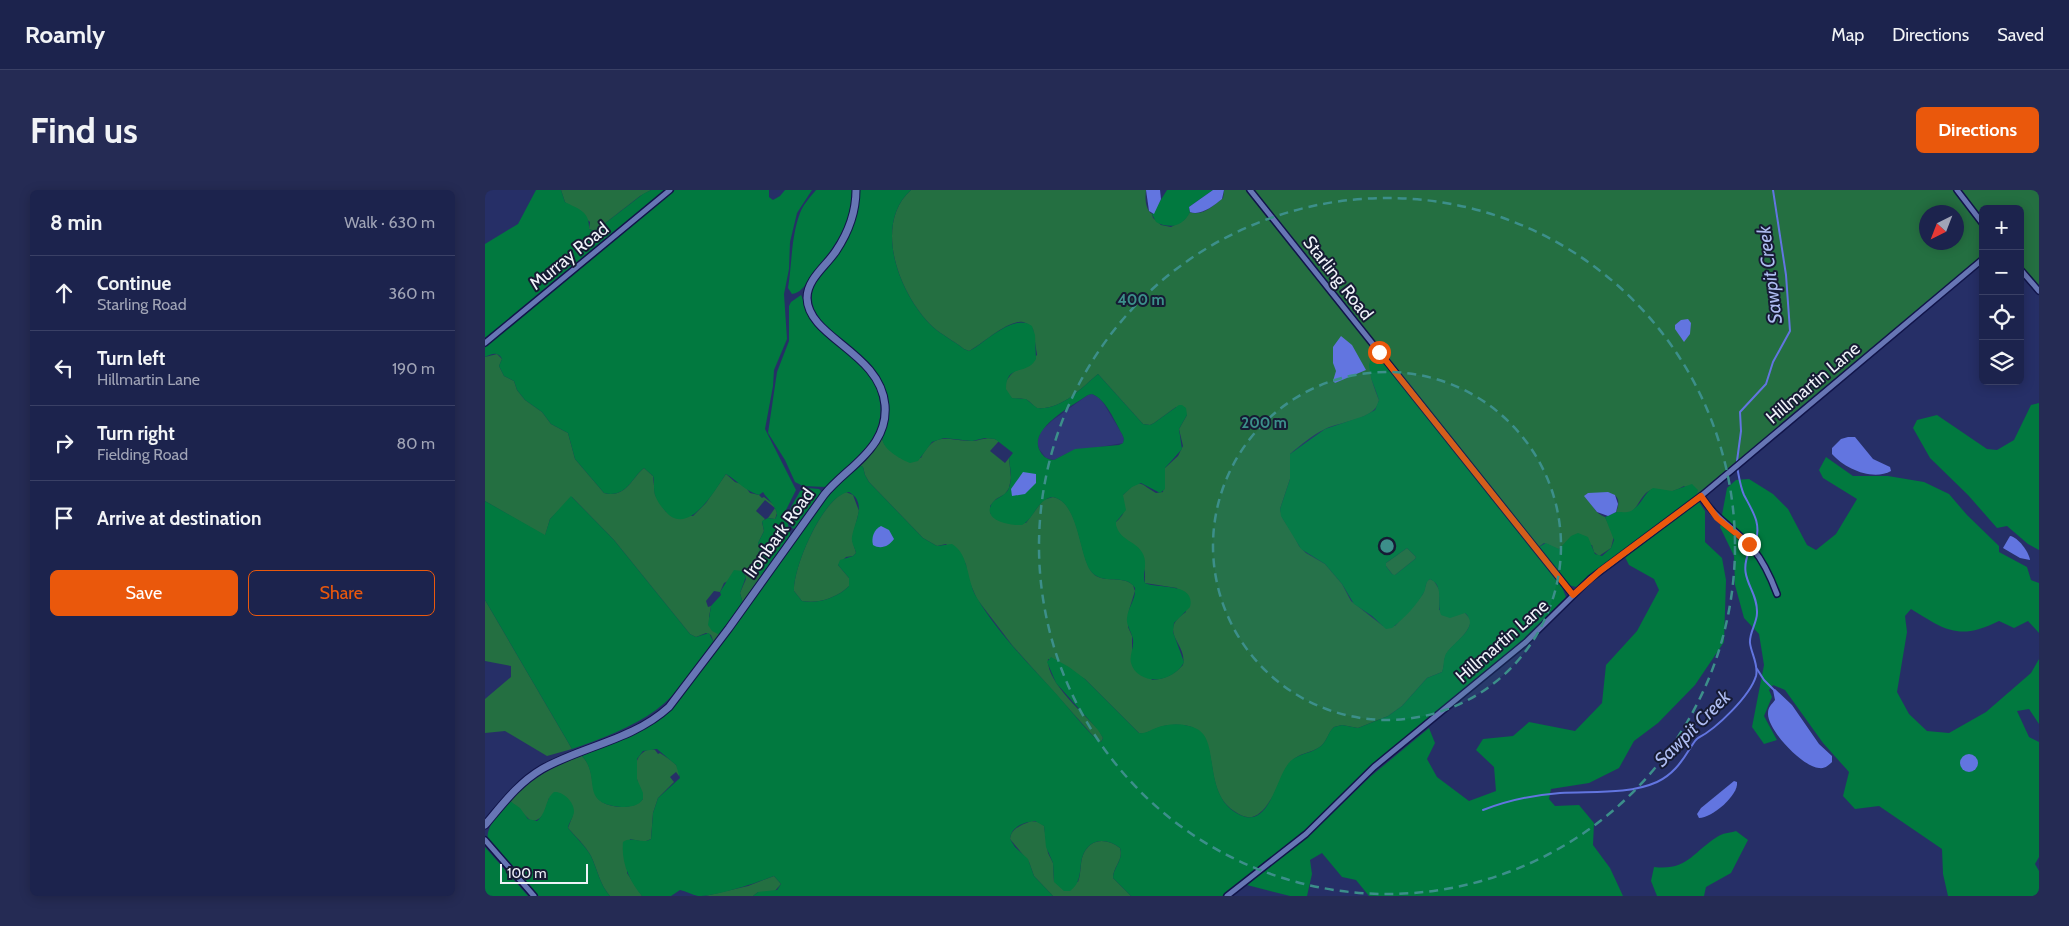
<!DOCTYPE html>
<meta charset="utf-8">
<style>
:root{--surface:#1c234d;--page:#252b54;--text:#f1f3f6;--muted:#a0a4b6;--line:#3a4065;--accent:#ea580c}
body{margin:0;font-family:Cabin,sans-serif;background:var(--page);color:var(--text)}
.controls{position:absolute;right:15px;top:15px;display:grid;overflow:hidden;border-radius:8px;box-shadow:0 2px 12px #0003}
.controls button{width:45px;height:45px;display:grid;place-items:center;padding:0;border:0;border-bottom:1px solid var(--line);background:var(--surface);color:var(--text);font:25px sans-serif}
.compass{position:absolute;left:1434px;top:15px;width:45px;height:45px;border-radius:50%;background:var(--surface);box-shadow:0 2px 12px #0003;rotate:222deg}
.scale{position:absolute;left:15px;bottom:12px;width:88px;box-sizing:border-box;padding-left:5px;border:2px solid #f0f2f9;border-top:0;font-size:14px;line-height:18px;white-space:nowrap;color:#f0f2f9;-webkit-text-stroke:4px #161b34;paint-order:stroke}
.stop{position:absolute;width:15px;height:15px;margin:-11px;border:4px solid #ea580c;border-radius:50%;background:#fff}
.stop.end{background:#ea580c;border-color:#fff;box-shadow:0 1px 5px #0008}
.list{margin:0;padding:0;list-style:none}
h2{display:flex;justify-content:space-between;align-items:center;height:65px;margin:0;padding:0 20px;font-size:21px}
h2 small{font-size:16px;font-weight:400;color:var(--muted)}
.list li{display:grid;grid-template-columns:32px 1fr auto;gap:15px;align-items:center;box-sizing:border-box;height:75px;padding:0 20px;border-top:1px solid var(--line)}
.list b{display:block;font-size:19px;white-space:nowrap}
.list p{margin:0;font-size:16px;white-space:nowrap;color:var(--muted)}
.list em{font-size:16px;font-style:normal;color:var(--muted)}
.actions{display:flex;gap:10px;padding:15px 20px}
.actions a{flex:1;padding:11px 0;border:1px solid var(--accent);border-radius:8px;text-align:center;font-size:18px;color:var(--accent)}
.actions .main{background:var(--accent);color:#fff}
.icon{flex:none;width:28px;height:28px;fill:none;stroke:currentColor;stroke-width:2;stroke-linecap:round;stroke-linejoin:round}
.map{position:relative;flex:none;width:1554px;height:706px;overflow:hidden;border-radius:8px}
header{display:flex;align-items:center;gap:30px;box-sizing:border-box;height:70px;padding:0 25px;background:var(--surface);border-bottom:1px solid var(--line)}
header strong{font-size:24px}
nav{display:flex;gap:28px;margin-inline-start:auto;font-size:18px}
.intro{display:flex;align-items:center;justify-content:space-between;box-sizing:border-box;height:120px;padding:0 30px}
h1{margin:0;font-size:35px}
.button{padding:12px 22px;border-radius:8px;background:var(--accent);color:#fff;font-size:18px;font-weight:700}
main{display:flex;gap:30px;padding:0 30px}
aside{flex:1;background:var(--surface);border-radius:8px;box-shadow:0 2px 12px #0003}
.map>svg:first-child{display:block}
</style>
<header>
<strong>Roamly</strong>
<nav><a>Map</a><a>Directions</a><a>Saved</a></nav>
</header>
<div class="intro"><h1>Find us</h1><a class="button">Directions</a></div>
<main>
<aside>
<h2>8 min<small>Walk · 630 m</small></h2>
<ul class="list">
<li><svg class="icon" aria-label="ahead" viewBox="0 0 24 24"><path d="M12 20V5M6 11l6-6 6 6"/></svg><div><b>Continue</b><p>Starling Road</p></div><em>360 m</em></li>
<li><svg class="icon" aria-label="left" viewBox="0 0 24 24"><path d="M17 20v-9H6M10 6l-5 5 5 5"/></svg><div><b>Turn left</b><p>Hillmartin Lane</p></div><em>190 m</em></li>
<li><svg class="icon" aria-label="right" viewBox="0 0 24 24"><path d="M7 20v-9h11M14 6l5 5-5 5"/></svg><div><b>Turn right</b><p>Fielding Road</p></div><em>80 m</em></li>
<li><svg class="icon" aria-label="arrive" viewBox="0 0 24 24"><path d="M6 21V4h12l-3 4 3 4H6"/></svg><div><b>Arrive at destination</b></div></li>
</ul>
<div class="actions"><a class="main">Save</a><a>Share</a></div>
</aside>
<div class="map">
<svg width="1554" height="706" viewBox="0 0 1554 706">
<rect width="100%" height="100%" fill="#262f67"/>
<polygon fill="#2e3877" points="607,204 614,208 619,214 637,244 639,249 638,253 585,262 569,270 561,268 554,259 552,252 556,241 568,230 603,205"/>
<g fill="#246f41" fill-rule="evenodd">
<polygon points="76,0 166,0 155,6 110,41 104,39 105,32 80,12"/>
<path d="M426,0H661C660,8 660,19 667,24L668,28L676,35L686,37L699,30L705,22C717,27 729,15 738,8L739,0H762L889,159C881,178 887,192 894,210C891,230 856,231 840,239C827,245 816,255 805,264V289L795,319L798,329L808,344L814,356L821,363L840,374L857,394L866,411L898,436H910L938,404L942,391L945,389L949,391L955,401L954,420L980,423L986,430C984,444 970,452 962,463C958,469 960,476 957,482L942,488L917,516L903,526L873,538L857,535L849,537C843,543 842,551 836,556C828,563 812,563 806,572C797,585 784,624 767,627C761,628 755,625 749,621C711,596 745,531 687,535C677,535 668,540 658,544L654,543L600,489L563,469C561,492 599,524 614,540L618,548L616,552L611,549L527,455L492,409L482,386L481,374L461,354L452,356L438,348L384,292L380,285L378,277L374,275L387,262L397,247C398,263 423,265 436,268C451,240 461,251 487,251C497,251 503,245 514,251L505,261L520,273L524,268L526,288L524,298L520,304L511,309L505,316V323L511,329L541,333L558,310L568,307C594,312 594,363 606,381C615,395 636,384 648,395L650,401L644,420L643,437L647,446V459L667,490C679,489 689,485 698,475C703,453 671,442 701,422L692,398L660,393V382L654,359C645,351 629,347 631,332C644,320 637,318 638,305C655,287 654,293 671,303L678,302L680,278L693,266L698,256L694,239L702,225L691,217L669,233L665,235L658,234L613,184C595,199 577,220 552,218C548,216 545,210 539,209C534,207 529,211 524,206C508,190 542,173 552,165L548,139C545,136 542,133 538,132C524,129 497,154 484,161L479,159C469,151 457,145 448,137C415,106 387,35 426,0Z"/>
<path d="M768,0H1470L1498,38V66L1211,307L1199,296C1195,298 1191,300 1188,301C1178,303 1170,295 1161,303C1151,313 1151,328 1131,322C1141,298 1117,304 1103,303C1106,314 1109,323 1120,327L1129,346L1126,358L1114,366L1109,362L1107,355L1072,359L1059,353L1052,358ZM1442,22H1472V52H1442Z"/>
<polygon points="1475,0 1554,0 1554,98 1535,76 1535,19 1498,19 1498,31"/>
<path d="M12,164L17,169L14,176L19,186L29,191L32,200L40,210L57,222L66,234L83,243L90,269L119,303C141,309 148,286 159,278L168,286L170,305L181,322L208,326L221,313L241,284L250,292L259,295L265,303L274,305L277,308L279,307L289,315L292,323L290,329L283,328L290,318L280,310L271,321L280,329L277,332L279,341L273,353L275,360L270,372L280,383L258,414L255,403L261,389L259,383L239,393L235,402L229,401L221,411L223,417L226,416L224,427L237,442L229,453L226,445L221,443L211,447L205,444L129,350L87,307L65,329L60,346L0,311V167Z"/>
<path d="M361,302L368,305L374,321L367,349L371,363L368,366L361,367L353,375L364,388V396C352,408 333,414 317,411L309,401C308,377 337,310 361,302Z"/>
<polygon points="922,358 931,367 930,369 910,385 908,385 901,376 901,373"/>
<polygon points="0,410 87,559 62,566 20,541 0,543 0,509 26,487 26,476 0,471"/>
<path d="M166,559L170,560L173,564L175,563C183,569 196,574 194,586L191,582L185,587L189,592L173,608L168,623L166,649L159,652L145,649L142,683L157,706H125C114,693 113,681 106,666C100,655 91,647 83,638L88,625L64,608C61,618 59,631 46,631L25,611C46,588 69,576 97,566C117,587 95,614 136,617C145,617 153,615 158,609C158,601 153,597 152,589C149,576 151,562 166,559Z"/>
<path d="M546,631L554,632L559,636L563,663L568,673L569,692H593C596,684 595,676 597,668C603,648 621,647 635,658C639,670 628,676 628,688L646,706H568L549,686L544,672L525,649C526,638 537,635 546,631Z"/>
<polygon points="289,686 296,694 289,702 273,702 268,706 220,706 263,696"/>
</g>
<g fill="#01793f" fill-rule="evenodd">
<path d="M51,0H76L80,12C93,19 105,21 104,39L110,41L158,4L166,0H181L0,150V54L33,34Z"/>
<path d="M188,0H284V7L288,10L295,6L300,0H327L312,23L305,52L304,79L299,104L302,149L289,180L288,196L280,239L311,300L300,322L305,342V348L277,385L272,384L269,379L275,360L273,353L279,341L277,331L283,328L290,329L292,325C291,315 282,309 278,302L274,305C260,301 253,291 241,284C231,298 207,343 184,325C179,320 172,312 170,305C168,299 170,292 168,286L159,278C148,286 141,309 119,303L90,269L83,243L66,234L57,222L40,210L32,200L29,191L19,186L14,176L17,169C13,161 7,164 0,167V157Z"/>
<path d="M331,0H367C366,37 350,56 328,83C321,92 319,102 307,104L303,98C307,74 306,47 315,23C318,15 325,7 331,0Z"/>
<path d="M374,0H426C387,35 415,106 448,137C457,145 469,151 479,159L484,161C500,153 529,122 547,136L550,145L551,169C542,186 521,173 521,199L527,208L541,209L552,218C577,220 595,199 613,184L658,234L665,235L669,233L694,215H697L701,218L702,225L694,239L697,259L680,278V299L675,303L656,293L647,297L638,305L641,320L631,332V335C635,351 652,351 658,364C663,374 657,384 660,393C673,399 711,392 705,417L689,433L688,442L699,472C696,479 689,484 682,487C669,493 650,488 646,473C644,466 649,458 648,450C647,442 641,436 642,428C643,417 651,409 650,398C640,382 616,397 605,380C594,363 593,312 568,307C552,309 550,328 537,335C527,336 498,331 506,315C509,308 519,307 523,300C528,290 525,278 524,268L528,263L510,249L500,248L487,251L459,248L447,252L433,271L425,273C417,270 401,261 398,252C396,247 401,240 402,234C405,218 402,200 394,186C379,161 324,136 327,106C328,89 346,75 355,61C367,44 374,21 374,0ZM607,204C621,209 630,232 637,244L639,249L638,253L634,255L590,259L569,270C562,270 557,266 554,259C545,238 588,215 603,205Z"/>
<path d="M682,0H728L704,17L705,22C698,37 684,39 671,32L667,24Z"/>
<path d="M316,105L321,116L385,184C414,238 378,263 341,297L318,296L310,292L300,270L283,243L292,182L304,151V116L306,112Z"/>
<path d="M889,159L1077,397L1081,407L1077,413L1037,452L882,579L823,638L738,706H646L628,688C628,677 639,670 635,658C621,647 603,648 597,668C594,681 597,692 585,701H579L569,692L568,673L561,657L559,636L550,631C539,632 526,637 525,649L530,657L543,669L549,686L568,706H268L273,702L292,700L296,694L289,686C271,693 232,706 213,706C207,705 201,701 195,700L186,706H157C144,691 136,672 138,652C147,645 157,655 166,649L168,623L173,608L195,588L191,575L172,559L158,561L152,569V589L158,603V609C154,616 145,617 137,617C93,614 117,588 97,566L164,535L188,518L339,310L374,275L378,277L380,285L384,292L438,348L452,356L467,354C485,365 481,390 492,408C512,441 539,469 565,497C581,514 594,532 611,549L616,552L618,548L613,540L571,493L562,472L566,467L584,477L600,489L654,543C661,544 665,540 671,538C684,533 700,533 712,539C734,550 719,598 747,620C783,647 789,592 803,574C810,564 824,564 833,558C842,553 842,543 849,537L857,535L873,538L903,526L917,516L942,488L957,482C959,477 958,472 960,466C965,453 997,438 980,423L965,428L956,425C951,413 960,396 945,389C939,393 942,398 938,404C931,416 918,429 907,438L901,439L887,426L869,414L857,394L840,374L816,359L796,326L795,319L805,289V264L840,239L879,226L890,220L894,210L886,188L884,175ZM364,302C383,313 369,332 367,347C366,352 370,358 371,363L368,366L355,370L353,375L364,388V396C352,408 333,414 317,411L309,401C308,378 338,305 364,302ZM922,358L931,367L930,369L910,385L907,384L901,376V373Z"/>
<polygon points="1554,213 1554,360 1543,354 1522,336 1512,338 1483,305 1445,268 1428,238 1432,230 1452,225 1502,259 1512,260 1529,250 1546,215"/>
<path d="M1341,267L1368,286H1403L1439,292L1464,304L1482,325L1514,356V362L1542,377L1546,390L1554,393V443L1543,431L1529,438L1514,431C1474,451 1460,440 1426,419L1420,426L1422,442L1412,502L1424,524L1442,541L1464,543L1501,522L1546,483L1554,469V534L1544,519L1532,521L1544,547L1554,552V667L1550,674L1554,681V706H1463L1458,684L1457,659L1394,616L1370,619L1358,606L1364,582L1338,553L1300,500L1288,495L1284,500L1287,507L1279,526L1292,550L1279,554L1267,537L1279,475L1274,444L1259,428L1250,395L1249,366L1235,337L1236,334L1276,367L1236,330L1242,298L1251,290L1264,289L1288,304L1303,319L1322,355L1331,360L1351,344L1372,309L1338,288L1334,280Z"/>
<path d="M1207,294L1213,300L1211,307L1091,397L1083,395L1052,358L1061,353L1074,359L1086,346L1093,343L1103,347L1110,364L1117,366L1126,358L1129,350L1120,327C1124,326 1129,322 1132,322C1143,322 1145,324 1154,314C1159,308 1161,302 1168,298L1187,301Z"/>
<path d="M323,298L334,299L337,302L311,338L308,339C298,324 308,315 315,301Z"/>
<path d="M86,306L129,350L205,444L211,447L224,443L229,453C212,476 195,502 171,520C146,538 116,549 87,559L0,410V311L60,345L65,329Z"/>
<polygon points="1214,312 1220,321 1220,352 1237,368 1241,390 1239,452 1210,495 1173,533 1149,551 1134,578 1104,593 1066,599 1064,609 1070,616 1094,615 1109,633 1108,655 1125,678 1138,706 884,706 871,690 857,687 837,663 825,670 827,684 822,706 805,706 762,695 828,642 886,586 944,538 950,553 942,569 952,587 984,611 1011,601 1009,577 991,560 998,549 1028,546 1044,532 1090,541 1117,513 1121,475 1152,441 1174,400 1169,389 1144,375 1140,367"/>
<polygon points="249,380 257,381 261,387 255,403 258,414 237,442 233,444 227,441 223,435 226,416 236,405 235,402"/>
<path d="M69,602C78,601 89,612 89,621C89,627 84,632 83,638C91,648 100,655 106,666C113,681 114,693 125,706H53L3,651C0,636 16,622 25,611L35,618L43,629L52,631C62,623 60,609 69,602Z"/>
<path d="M1251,641L1263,650L1246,683L1221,697L1219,706H1172L1166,691L1169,677C1202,681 1208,662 1232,647C1237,643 1245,643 1251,641Z"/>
<polygon points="0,657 43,706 0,706"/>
</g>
<g fill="#6275e0">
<polygon points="661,0 675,0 676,9 669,24 664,21"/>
<path d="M728,0H739L737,9C728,16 716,26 705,22L704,17Z"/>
<polygon points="1203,129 1206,133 1205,144 1199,152 1190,139 1190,135 1196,130"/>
<polygon points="856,146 867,155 881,180 850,193 848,191 851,181 848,173 848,157"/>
<path d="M1363,247H1370L1388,269L1405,277L1406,281C1388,291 1360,279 1347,264V258L1356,249Z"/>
<polygon points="538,282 551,284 551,293 540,304 527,306 526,299"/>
<polygon points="1123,302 1130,305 1133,314 1131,322 1123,326 1112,322 1099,306 1103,303"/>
<path d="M396,336L404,340L409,349C404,356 396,360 388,355C386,348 389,339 396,336Z"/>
<path d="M1525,346C1533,347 1544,362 1545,370L1535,368L1518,358Z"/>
<path d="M1290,499L1307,515L1334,554L1347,566V572C1344,575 1340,579 1334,578C1318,577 1282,540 1283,523C1283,517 1287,514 1290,510L1288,500Z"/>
<circle cx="1484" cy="573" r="9"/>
<path d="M1249,591L1252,592C1254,605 1227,628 1214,628L1212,624L1216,618Z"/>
</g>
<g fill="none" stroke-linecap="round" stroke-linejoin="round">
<g stroke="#6275e0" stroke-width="2">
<polyline points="1252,271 1256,241 1255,222 1281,194 1288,172 1305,141 1301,85 1288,0"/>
<path d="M1252,277C1254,286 1255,296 1259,305C1268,322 1277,334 1270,354"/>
<polyline points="1272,479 1279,490 1289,500"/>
<path d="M998,620C1024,610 1048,605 1075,603C1107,601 1143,605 1172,592C1187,585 1196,573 1204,560C1207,556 1209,551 1213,548C1231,539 1265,506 1271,486C1274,475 1266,463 1265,453C1264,443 1272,433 1272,423C1273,399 1252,389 1264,362"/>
</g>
<g stroke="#11144a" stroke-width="8">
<g id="street">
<polyline points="765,0 1088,405"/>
<polyline points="1472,0 1498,34"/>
<polyline points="1535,79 1554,101"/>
<polyline points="0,153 185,0"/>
<path d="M1216,306C1232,331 1250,338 1268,359C1279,372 1286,388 1292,404"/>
<polyline points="0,650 49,706"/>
<polyline points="742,706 821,644 889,577 1041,452 1105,389 1216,306 1498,69"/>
</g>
</g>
<g stroke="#11144a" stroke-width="9">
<path id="secondary" d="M0,635C17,615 33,593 57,579C98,556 148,550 184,517L244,438L339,305C354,286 378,272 391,251C398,240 401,227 400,215C395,162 323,148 322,108C322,89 342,75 351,61C363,43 371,21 371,0"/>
</g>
<use href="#street" stroke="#6776b5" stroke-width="5"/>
<use href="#secondary" stroke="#6776b5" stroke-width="7"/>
</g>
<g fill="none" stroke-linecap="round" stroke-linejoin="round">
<polyline stroke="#ea580c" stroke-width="6" points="894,162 1088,405 1115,381 1216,306 1232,328 1264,354"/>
</g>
<circle cx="902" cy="356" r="174" fill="#3c8f8a" fill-opacity=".12"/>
<g fill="none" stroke="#3c8f8a" stroke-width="2.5" stroke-dasharray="9 6">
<circle cx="902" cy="356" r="174"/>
<circle cx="902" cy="356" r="348"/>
</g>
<g text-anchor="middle" stroke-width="4" stroke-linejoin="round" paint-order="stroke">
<g font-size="18" fill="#f0f2f9" stroke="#161b34">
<text transform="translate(84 66) rotate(-39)" y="6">Murray Road</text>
<text transform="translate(853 88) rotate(52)" y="6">Starling Road</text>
<text transform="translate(1328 193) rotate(-40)" y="6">Hillmartin Lane</text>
<text transform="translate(294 343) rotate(-54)" y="6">Ironbark Road</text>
<text transform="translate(1017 451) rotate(-41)" y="6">Hillmartin Lane</text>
</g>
<g font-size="19" font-style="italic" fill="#afbdf2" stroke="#161b34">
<text transform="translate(1284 85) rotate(-97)" y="7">Sawpit Creek</text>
<text transform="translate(1207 538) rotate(-45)" y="7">Sawpit Creek</text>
</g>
</g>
<circle cx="902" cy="356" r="8" fill="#3c8f8a" stroke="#161b34" stroke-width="2.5"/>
<g font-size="15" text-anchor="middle" font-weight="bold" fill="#3c8f8a" stroke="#161b34" stroke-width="4" stroke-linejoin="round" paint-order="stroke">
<text x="656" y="115">400 m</text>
<text x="779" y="238">200 m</text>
</g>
</svg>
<div class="controls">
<button>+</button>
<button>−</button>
<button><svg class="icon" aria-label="locate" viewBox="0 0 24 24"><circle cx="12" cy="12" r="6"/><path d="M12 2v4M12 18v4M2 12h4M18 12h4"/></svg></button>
<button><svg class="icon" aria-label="layers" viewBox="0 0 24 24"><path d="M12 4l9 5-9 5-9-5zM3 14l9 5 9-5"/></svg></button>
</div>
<svg class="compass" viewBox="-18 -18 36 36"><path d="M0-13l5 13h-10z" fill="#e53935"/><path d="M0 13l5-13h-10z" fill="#a0a4b6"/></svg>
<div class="scale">100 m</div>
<div class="stop" style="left:894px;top:162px"></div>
<div class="stop end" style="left:1264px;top:354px"></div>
</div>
</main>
